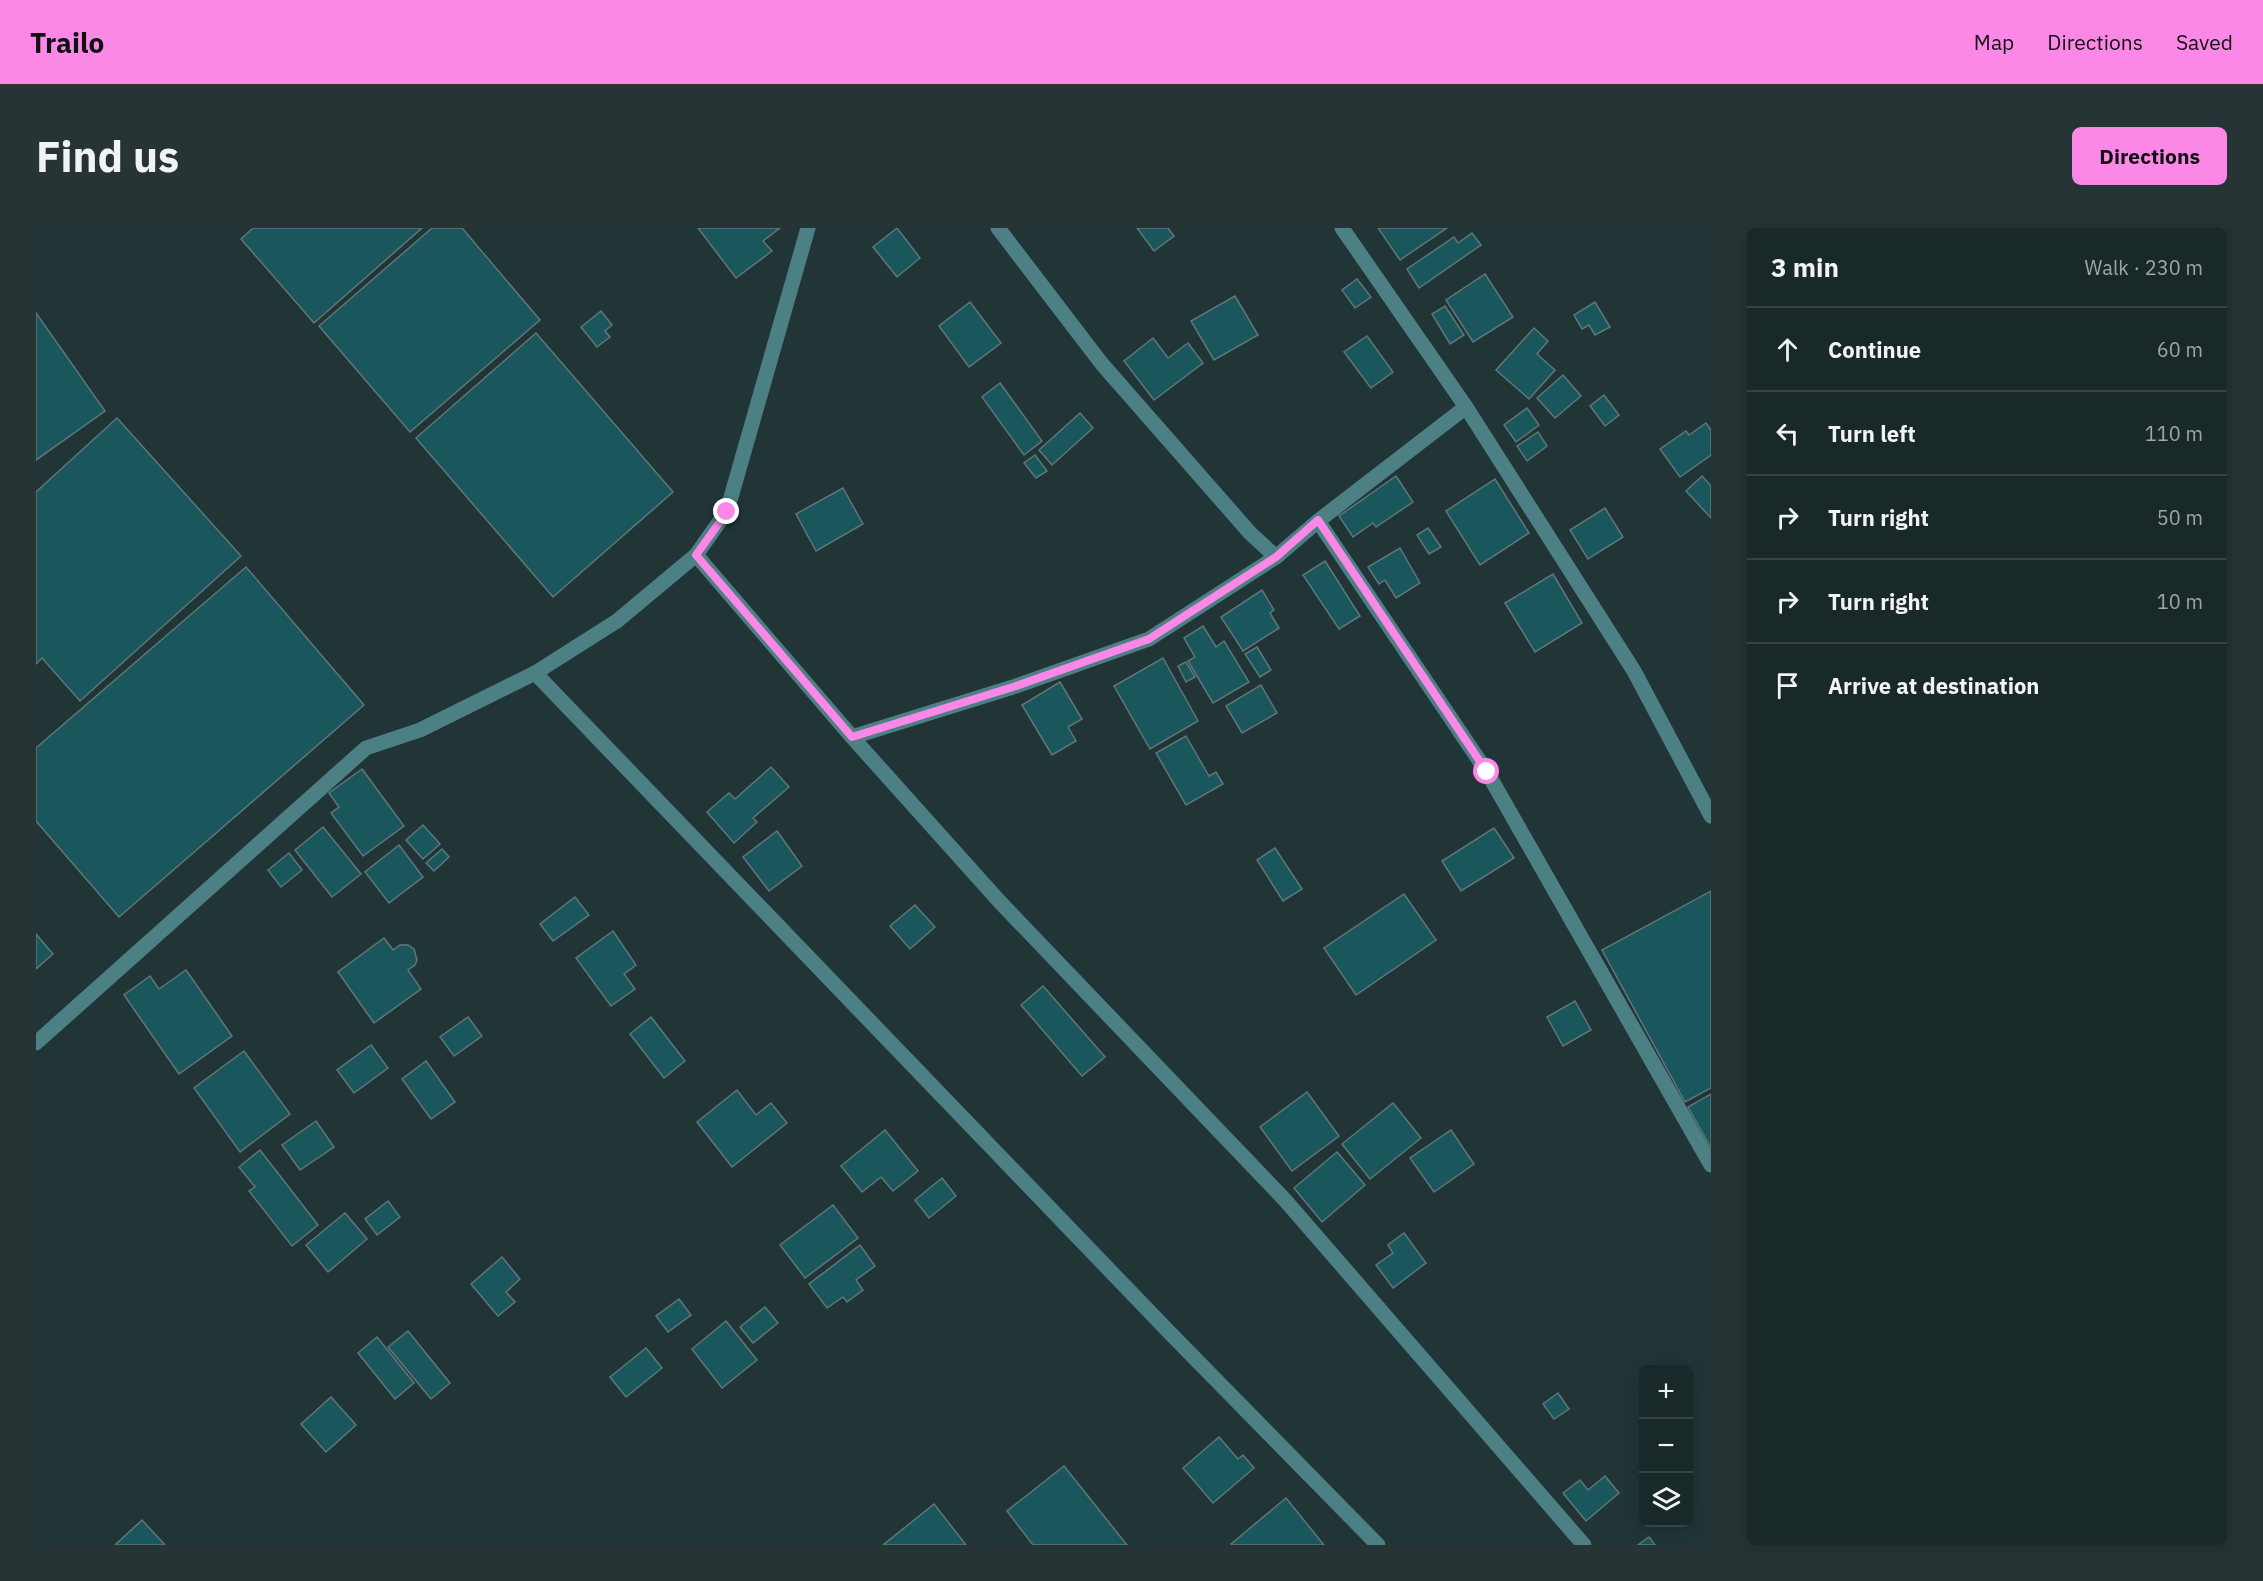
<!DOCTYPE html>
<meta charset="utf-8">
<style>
:root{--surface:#192829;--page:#263435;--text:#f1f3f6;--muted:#9fa6a8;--line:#374446;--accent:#fb87e6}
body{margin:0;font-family:"IBM Plex Sans",sans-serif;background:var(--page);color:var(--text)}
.controls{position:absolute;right:18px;bottom:18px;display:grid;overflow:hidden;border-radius:9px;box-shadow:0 3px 15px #0003}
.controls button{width:54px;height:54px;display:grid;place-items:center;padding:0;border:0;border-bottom:2px solid var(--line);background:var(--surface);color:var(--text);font:30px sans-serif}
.stop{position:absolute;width:18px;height:18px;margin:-14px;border:4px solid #fb87e6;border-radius:50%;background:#fff}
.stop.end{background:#fb87e6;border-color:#fff;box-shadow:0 2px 6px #0008}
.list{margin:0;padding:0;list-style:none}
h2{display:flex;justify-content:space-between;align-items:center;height:78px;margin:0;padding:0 24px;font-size:26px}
h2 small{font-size:20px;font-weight:400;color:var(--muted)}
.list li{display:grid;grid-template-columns:39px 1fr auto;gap:18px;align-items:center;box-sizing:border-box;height:84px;padding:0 24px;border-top:2px solid var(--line)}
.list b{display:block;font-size:22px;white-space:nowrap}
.list em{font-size:20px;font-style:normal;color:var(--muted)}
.icon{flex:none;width:33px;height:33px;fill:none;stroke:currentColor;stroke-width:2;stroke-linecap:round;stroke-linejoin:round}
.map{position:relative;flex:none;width:1675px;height:1317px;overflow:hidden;border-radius:9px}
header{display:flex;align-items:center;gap:36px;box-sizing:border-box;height:84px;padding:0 30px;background:var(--accent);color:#111}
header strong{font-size:28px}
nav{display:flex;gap:33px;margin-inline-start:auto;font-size:21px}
.intro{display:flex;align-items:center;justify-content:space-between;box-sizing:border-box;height:144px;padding:0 36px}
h1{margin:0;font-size:42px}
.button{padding:15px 27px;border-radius:9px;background:var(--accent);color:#111;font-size:21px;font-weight:700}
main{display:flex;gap:36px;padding:0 36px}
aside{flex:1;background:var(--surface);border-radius:9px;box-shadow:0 3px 15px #0003}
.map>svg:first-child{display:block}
</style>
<header>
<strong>Trailo</strong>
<nav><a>Map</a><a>Directions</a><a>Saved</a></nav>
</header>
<div class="intro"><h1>Find us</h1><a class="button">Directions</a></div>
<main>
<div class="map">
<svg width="1675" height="1317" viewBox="0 0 1675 1317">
<rect width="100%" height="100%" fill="#213537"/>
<g fill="#19575d" stroke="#607678" stroke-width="1.5">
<polygon points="217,0 386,0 278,95 205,11"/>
<polygon points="396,0 426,0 504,92 374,204 283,98"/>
<polygon points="662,0 744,0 727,13 736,23 700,50"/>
<polygon points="861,0 884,30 861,49 837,19"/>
<polygon points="1101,0 1132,0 1138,8 1118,23"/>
<polygon points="1342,0 1411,0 1364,32"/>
<polygon points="1436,5 1445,17 1383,60 1371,41 1418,9 1422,15"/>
<polygon points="1449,46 1477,89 1437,114 1410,72"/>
<polygon points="1321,51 1335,69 1319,80 1306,62"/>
<polygon points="1199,68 1222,107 1178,132 1155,93"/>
<polygon points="934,74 965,115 933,139 903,98"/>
<polygon points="1559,74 1574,99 1559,107 1553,97 1546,101 1538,87"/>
<polygon points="1409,78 1428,107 1414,116 1396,86"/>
<polygon points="565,83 576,97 569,103 574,109 561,119 545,99"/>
<polygon points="0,85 69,183 0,232"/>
<polygon points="1498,100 1512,113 1501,126 1519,142 1493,171 1460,142"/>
<polygon points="500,105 637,264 517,369 380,210"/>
<polygon points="1331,108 1357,144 1335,160 1308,124"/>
<polygon points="1117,110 1132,130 1152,115 1167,135 1118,172 1088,133"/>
<polygon points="1527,147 1545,168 1519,190 1501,170"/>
<polygon points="964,155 1006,213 988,227 946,169"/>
<polygon points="1568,167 1583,187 1569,198 1554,178"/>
<polygon points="1491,180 1503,197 1480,214 1468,197"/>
<polygon points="1044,185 1057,200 1016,237 1003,222"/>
<polygon points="81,190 205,328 44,473 6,430 0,436 0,264"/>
<polygon points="1670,195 1675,202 1675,227 1644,249 1624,221 1650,203 1653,207"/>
<polygon points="1502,204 1511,218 1491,233 1481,218"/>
<polygon points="999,227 1011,243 1000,250 988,235"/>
<polygon points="1360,248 1377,274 1340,299 1337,295 1317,309 1303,288"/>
<polygon points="1666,248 1675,258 1675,290 1650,263"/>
<polygon points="1459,251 1493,305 1444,337 1410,283"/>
<polygon points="807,260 827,296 780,323 760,286"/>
<polygon points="1569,280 1587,309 1552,331 1534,302"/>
<polygon points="1392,300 1405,319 1393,326 1381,307"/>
<polygon points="1364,320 1384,355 1360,370 1349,352 1343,356 1332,339"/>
<polygon points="1289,333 1324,388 1303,401 1267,347"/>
<polygon points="210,339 328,477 83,689 0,593 0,520"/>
<polygon points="1517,346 1546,395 1499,424 1469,375"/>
<polygon points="1226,362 1238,382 1234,385 1243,400 1207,423 1185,389"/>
<polygon points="1167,398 1180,419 1188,413 1213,454 1177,475 1152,433 1159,429 1148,410"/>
<polygon points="1221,419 1235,442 1224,449 1209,426"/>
<polygon points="1127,430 1162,493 1114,521 1078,458"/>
<polygon points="1150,434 1159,449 1150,454 1142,438"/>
<polygon points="1024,454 1046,491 1032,499 1040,513 1016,527 986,477"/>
<polygon points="1225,457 1241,485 1206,505 1190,478"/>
<polygon points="1150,508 1173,548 1180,544 1187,556 1150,577 1120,525"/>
<polygon points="735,539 753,559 717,590 721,594 698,615 671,584 693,565 699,571"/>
<polygon points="326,541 368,598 327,628 295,585 303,579 293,565"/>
<polygon points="387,597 404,616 387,631 370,612"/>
<polygon points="287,599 325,646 296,669 259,622"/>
<polygon points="1458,600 1478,630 1425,663 1406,633"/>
<polygon points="741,603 766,638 733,663 707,629"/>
<polygon points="363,617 387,649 353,675 329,644"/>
<polygon points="1239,620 1266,661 1247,673 1221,632"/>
<polygon points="406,621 413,629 398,643 390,635"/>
<polygon points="253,625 266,642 245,659 232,642"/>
<polygon points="1675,663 1675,860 1649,874 1566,722"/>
<polygon points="1368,666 1400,712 1320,767 1288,720"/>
<polygon points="539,669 553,687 517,713 504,696"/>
<polygon points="879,677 899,699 874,721 854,698"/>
<polygon points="577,703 600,737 588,746 599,761 575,778 540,730"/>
<polygon points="0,706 17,726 0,741"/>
<polygon points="348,710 357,722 364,717 372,717 378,721 381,732 379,737 372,742 385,761 338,795 302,744"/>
<polygon points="150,742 196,808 143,846 88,767 114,748 123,761"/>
<polygon points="1007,758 1069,829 1046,848 985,777"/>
<polygon points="1539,773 1555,802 1527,818 1511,789"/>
<polygon points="432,789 446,808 418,828 404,809"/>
<polygon points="615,789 649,833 628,850 594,806"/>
<polygon points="335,817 352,840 318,865 301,842"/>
<polygon points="208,823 254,886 204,924 158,860"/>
<polygon points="390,833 419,874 395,891 366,851"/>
<polygon points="701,862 720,887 735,875 751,895 696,939 661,894"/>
<polygon points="1271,864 1303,908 1256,943 1224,899"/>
<polygon points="1675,866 1675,920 1652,879"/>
<polygon points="1357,875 1385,910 1334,951 1306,916"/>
<polygon points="280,893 298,919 264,942 246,917"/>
<polygon points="849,902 882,943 857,963 845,949 826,964 805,938"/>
<polygon points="1415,902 1438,936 1398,964 1374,930"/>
<polygon points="224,922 282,997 256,1018 213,963 219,959 203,939"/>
<polygon points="1301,924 1329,957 1286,994 1258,960"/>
<polygon points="906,950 920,968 893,990 879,972"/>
<polygon points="352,973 364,989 341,1007 329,991"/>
<polygon points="797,977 822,1010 769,1050 744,1017"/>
<polygon points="309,985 331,1011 292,1044 270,1017"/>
<polygon points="1368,1005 1390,1035 1357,1060 1340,1037 1357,1025 1352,1017"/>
<polygon points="824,1017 839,1038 820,1052 827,1062 811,1074 807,1069 791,1080 773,1056"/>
<polygon points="466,1029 484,1051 470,1064 479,1074 462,1088 435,1056"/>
<polygon points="643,1071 655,1087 632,1104 620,1088"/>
<polygon points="729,1079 742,1095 717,1115 704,1099"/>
<polygon points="690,1093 721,1132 686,1160 656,1121"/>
<polygon points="372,1103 414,1155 395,1171 352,1119"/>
<polygon points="341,1109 378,1155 359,1171 322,1125"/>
<polygon points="610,1120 626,1140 590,1169 574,1149"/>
<polygon points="1522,1165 1533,1181 1518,1191 1507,1176"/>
<polygon points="295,1169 320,1197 290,1224 265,1196"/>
<polygon points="1183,1209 1202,1231 1207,1227 1218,1240 1177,1275 1147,1240"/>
<polygon points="1028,1238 1091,1317 997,1317 971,1283"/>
<polygon points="1569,1248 1583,1265 1550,1293 1527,1265 1544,1252 1552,1262"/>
<polygon points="1250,1270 1288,1317 1196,1317 1195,1316"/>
<polygon points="898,1276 930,1317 847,1317"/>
<polygon points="106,1292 129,1317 79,1317"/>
<polygon points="1613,1309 1619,1317 1602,1317"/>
</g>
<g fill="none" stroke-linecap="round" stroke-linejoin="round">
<g stroke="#4d8085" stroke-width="15">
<polyline points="962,0 1066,136 1214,305 1240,329"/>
<polyline points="1306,0 1430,179 1598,443 1675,588"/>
<polyline points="1282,293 1451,544 1675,937"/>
<polyline points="660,327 816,509 963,673 1249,972 1548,1317"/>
<polyline points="499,445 1134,1105 1342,1317"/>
<polyline points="816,509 977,459 1113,411 1240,329 1282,293 1430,179"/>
<polyline points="0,815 330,520 384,502 499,445 581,393 660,327 691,283 772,0"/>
</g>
</g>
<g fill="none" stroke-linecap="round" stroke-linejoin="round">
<polyline stroke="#fb87e6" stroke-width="8" points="691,284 660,327 816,509 977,459 1113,411 1240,329 1282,292 1451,544"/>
</g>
</svg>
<div class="controls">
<button>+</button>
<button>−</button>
<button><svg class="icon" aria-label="layers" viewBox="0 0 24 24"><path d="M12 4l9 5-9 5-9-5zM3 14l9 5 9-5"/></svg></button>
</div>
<div class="stop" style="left:1451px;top:544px"></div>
<div class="stop end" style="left:691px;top:284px"></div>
</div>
<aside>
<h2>3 min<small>Walk · 230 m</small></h2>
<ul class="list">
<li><svg class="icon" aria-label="ahead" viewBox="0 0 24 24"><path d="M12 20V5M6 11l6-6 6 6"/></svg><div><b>Continue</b></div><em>60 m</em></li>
<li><svg class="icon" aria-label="left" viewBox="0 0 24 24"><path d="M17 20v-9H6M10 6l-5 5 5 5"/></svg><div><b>Turn left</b></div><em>110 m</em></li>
<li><svg class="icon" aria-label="right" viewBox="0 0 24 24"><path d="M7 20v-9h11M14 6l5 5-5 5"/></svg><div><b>Turn right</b></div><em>50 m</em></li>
<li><svg class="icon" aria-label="right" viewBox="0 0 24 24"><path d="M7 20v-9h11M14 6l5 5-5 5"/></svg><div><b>Turn right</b></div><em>10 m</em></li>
<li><svg class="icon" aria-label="arrive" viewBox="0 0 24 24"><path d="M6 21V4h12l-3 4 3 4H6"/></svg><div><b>Arrive at destination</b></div></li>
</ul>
</aside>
</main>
